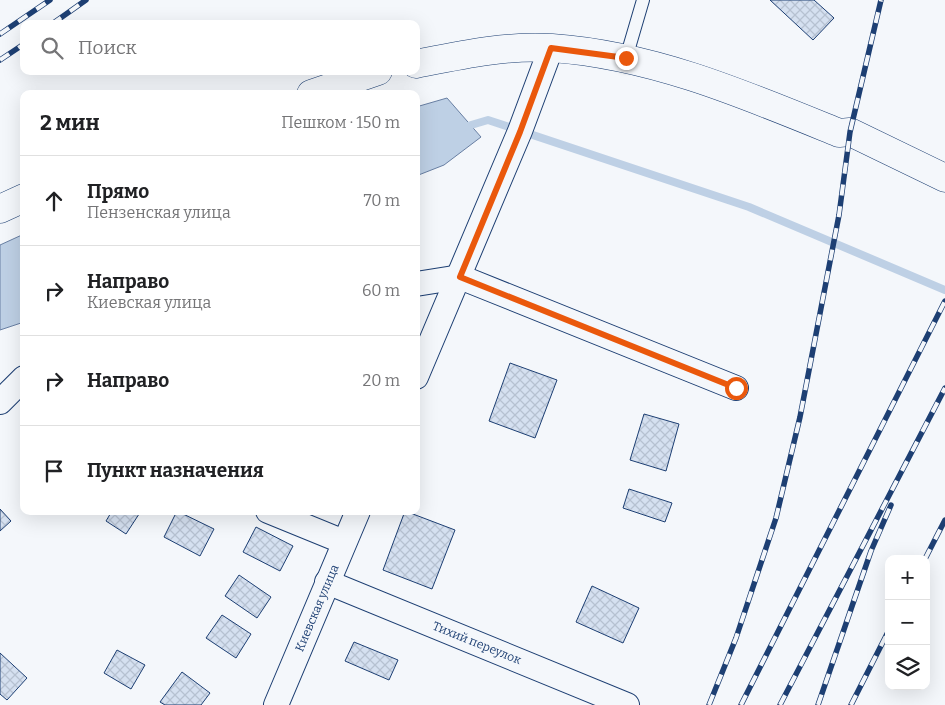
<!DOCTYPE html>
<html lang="ru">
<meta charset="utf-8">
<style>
:root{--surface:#fff;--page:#f2f2f2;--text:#202124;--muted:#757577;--line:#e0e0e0}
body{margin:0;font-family:Bitter,serif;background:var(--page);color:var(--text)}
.controls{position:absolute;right:15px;bottom:15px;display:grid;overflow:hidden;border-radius:10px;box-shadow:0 5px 20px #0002}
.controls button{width:45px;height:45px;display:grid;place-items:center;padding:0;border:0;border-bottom:1px solid var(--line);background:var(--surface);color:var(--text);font:25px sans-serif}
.stop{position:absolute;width:15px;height:15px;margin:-11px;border:4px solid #ea580c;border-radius:50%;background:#fff}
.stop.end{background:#ea580c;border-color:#fff;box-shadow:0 1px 5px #0008}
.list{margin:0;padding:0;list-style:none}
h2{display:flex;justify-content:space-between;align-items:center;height:65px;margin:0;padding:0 20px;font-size:21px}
h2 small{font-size:16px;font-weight:400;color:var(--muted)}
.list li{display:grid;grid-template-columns:32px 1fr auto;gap:15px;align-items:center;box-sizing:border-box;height:90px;padding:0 20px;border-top:1px solid var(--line)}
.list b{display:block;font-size:19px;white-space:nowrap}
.list p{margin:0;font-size:16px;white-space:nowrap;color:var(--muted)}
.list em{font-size:16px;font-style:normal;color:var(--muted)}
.icon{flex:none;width:28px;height:28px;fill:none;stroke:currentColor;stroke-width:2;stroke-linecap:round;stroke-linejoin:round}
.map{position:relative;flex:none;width:945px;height:705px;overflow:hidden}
.search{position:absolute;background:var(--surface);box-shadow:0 5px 20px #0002;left:20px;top:20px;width:400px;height:55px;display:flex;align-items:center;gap:12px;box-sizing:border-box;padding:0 18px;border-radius:10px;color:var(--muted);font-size:19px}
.panel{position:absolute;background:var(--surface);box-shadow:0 5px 20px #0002;left:20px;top:90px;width:400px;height:425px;border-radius:10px}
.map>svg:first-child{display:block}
</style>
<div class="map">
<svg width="945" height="705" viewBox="0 0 945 705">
<defs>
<pattern id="building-cross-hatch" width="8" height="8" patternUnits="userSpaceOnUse" patternTransform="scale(1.25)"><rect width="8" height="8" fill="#d5e0f0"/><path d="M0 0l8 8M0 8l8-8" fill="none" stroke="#b6c1d1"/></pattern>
</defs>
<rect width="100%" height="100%" fill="#f4f7fb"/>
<g fill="#bed0e5" stroke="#687fa3">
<polygon points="447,98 481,137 444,165 416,176 416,107"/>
<polygon points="24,234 24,322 0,330 0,245"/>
</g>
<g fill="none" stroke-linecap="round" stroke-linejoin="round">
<polyline stroke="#bed0e5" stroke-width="8" points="461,128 488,120 749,207 945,290"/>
</g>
<g fill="url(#building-cross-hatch)" stroke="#1d3f73">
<polygon points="770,0 814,0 834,18 813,40"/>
<polygon points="510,363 557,380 535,438 489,421"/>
<polygon points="644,414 679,424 666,471 630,460"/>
<polygon points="629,489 672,503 665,522 623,508"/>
<polygon points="0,509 11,521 0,531"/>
<polygon points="112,511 141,511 126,534 106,521"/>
<polygon points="177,511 214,529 200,556 164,537"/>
<polygon points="405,511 455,530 432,589 383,570"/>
<polygon points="256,527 293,546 280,571 243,552"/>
<polygon points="239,575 271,597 257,618 225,596"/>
<polygon points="592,586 639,608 623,643 576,622"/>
<polygon points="222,615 251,634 236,658 206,638"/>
<polygon points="354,642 398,660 389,680 345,661"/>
<polygon points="117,650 145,665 131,689 104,673"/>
<polygon points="0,653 27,678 7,700 0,694"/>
<polygon points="182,672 210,693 201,705 165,705 160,702"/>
</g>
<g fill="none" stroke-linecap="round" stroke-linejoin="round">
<g stroke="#1d3f73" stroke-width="14">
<polyline id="service" points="626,58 643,0"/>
</g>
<g stroke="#1d3f73" stroke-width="26">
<g id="minor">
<polyline points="416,284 460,277 736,388"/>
<polyline points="416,377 520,131 551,48"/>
<polyline points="0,402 24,378"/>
<polyline points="268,511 344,542"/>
<polyline points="327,582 627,705"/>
<polyline points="276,705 358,511"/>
</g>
</g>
<g stroke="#1d3f73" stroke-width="29">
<g id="secondary">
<path d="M416,64C461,55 506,45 552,48C653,55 746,95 839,133L850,132L945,178"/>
<polyline points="311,94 378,71"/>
<polyline points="0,209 24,198"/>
</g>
</g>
<use href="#service" stroke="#f4f7fb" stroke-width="12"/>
<use href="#minor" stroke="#f4f7fb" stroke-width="24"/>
<use href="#secondary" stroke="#f4f7fb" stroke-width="28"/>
<g stroke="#1d3f73" stroke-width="5.5">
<g id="rail">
<polyline points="52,24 86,0"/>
<polyline points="0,34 50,0"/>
<polyline points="0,60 24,44"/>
<polyline points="925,559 945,520"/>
<polyline points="709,705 736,638 776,518 800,417 839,215 850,132 881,0"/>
<polyline points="741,705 945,301"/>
<polyline points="780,705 945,388"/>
<polyline points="818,705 871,551 891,505"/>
<polyline points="851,705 889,630"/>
</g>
</g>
<use href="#rail" stroke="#f4f7fb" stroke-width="4" stroke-dasharray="11" stroke-linecap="butt"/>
</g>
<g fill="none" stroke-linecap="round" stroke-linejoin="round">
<polyline stroke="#ea580c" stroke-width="6" points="626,58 551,48 520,132 460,277 736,388"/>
</g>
<g text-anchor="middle" stroke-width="4" stroke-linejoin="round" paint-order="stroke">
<g font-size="12" fill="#1d3f73" stroke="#f4f7fb">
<text transform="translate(317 608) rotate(-67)" y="4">Киевская улица</text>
<text transform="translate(477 643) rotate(22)" y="4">Тихий переулок</text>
</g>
</g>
</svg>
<div class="controls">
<button>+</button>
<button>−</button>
<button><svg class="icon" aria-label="layers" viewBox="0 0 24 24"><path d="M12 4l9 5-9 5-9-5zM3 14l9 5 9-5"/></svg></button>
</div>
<div class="stop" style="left:736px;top:388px"></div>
<div class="stop end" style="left:626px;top:58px"></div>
<div class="search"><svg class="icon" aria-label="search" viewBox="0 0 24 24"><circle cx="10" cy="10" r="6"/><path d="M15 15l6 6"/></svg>Поиск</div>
<section class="panel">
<h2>2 мин<small>Пешком · 150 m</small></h2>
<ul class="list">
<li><svg class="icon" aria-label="ahead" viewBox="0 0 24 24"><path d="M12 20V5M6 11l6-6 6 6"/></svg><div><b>Прямо</b><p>Пензенская улица</p></div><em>70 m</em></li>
<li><svg class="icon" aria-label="right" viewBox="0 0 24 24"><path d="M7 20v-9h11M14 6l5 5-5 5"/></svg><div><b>Направо</b><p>Киевская улица</p></div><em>60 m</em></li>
<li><svg class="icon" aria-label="right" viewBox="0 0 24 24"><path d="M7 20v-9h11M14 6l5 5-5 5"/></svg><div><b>Направо</b></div><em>20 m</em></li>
<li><svg class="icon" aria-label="arrive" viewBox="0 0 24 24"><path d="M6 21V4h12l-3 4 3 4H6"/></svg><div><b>Пункт назначения</b></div></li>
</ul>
</section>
</div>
